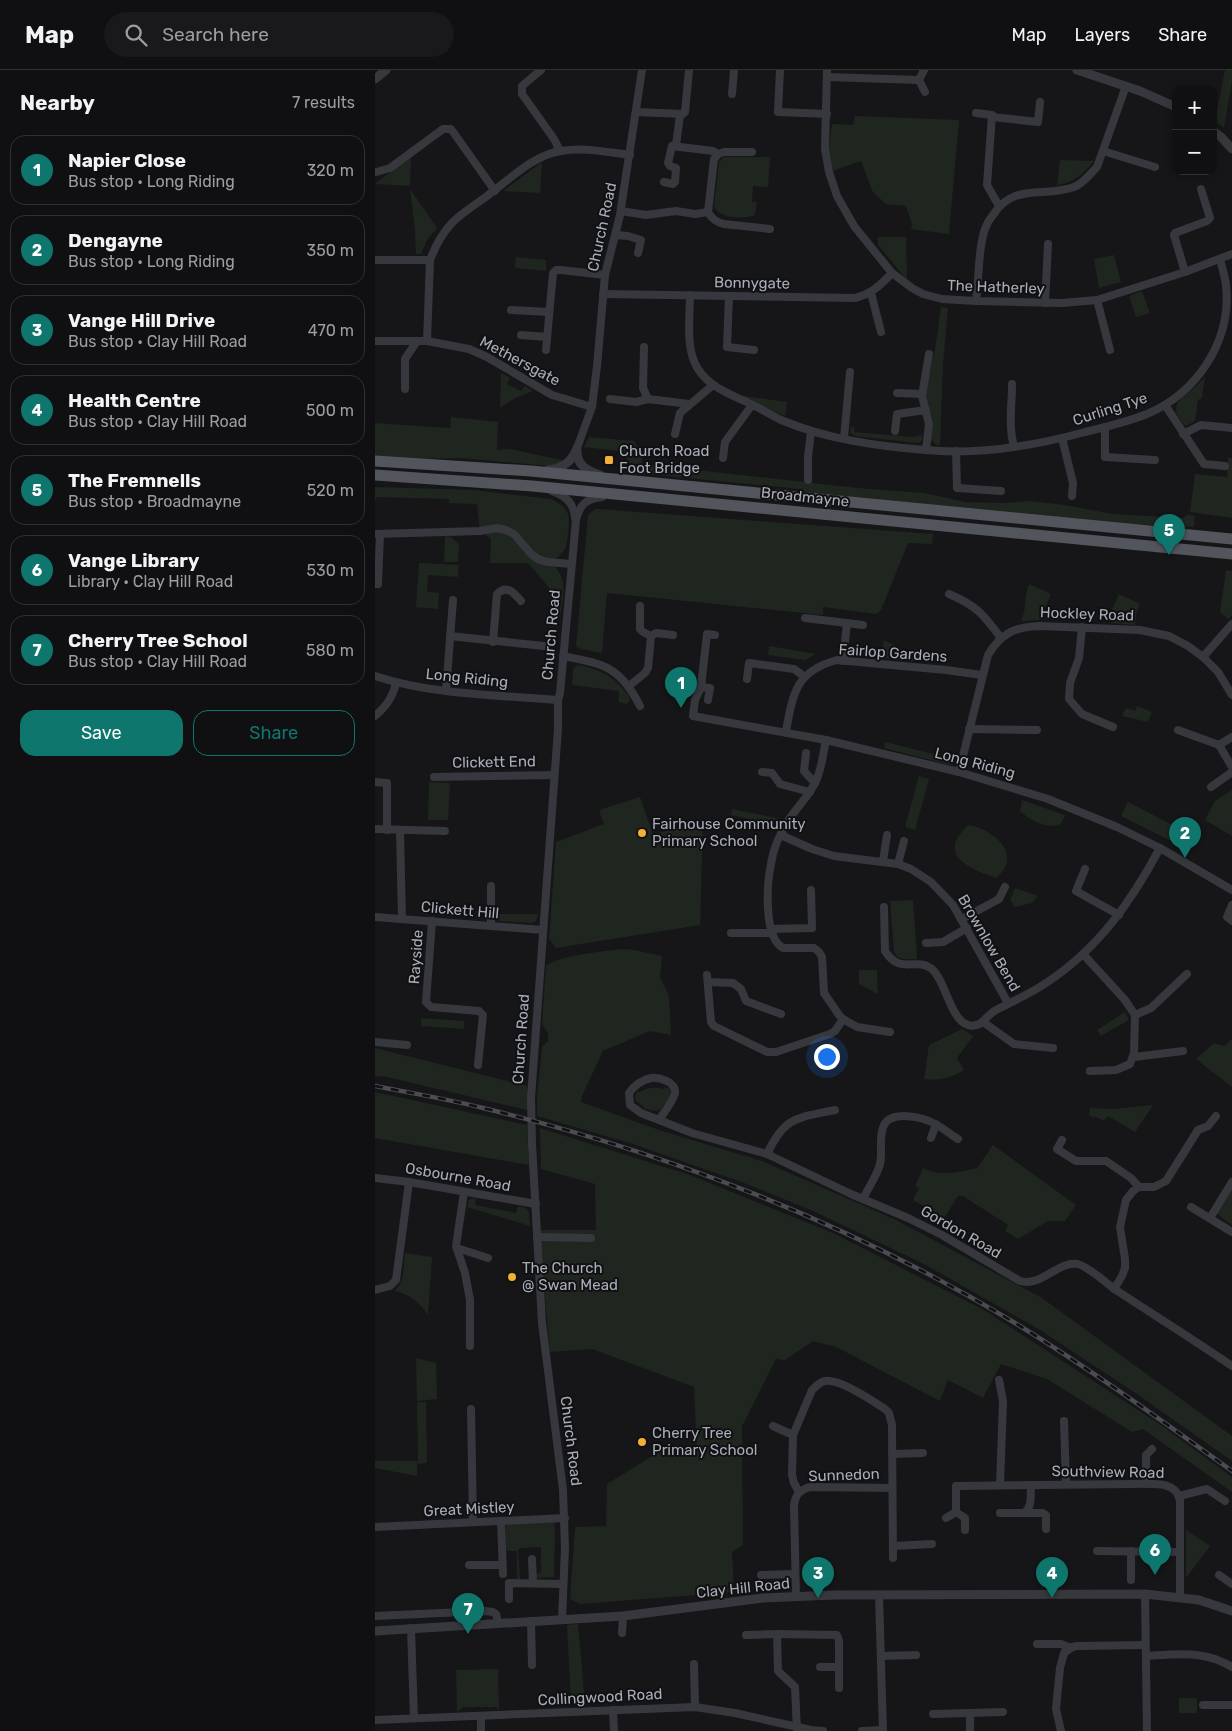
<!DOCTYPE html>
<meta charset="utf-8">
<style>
:root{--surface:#101012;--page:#19191b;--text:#f1f3f6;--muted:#9c9d9f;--line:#303032;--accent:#0f766e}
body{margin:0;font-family:Rubik,sans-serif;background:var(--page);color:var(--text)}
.controls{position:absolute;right:15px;top:15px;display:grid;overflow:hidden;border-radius:10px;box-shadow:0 2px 8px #0003}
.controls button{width:45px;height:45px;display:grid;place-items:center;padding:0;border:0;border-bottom:1px solid var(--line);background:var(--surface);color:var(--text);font:25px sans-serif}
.you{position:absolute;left:451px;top:986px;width:18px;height:18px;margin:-12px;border:4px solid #fff;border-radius:50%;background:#1a73e8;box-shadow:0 0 0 8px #1a73e833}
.badge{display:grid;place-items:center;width:32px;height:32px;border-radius:50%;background:var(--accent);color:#fff;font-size:16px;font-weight:700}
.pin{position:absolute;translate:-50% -41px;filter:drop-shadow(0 1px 2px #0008)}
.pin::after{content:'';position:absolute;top:26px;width:18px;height:15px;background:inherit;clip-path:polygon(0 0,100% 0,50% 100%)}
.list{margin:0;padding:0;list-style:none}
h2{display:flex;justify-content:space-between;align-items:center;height:65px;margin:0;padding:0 20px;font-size:21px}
h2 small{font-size:16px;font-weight:400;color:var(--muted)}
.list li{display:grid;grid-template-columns:32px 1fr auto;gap:15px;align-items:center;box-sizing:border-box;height:70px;margin:0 10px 10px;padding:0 10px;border:1px solid var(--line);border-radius:15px}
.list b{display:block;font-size:19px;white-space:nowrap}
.list p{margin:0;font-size:16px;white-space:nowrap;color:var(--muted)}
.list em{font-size:16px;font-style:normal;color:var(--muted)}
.actions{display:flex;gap:10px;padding:15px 20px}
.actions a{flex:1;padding:11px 0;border:1px solid var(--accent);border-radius:15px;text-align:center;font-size:18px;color:var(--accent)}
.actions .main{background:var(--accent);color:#fff}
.icon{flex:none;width:28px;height:28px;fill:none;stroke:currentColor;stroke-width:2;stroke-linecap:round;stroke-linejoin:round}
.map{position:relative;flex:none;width:857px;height:1661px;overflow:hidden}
header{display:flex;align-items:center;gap:30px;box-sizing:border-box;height:70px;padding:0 25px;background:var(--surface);border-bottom:1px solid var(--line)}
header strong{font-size:24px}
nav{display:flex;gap:28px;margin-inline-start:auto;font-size:18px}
.search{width:350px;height:45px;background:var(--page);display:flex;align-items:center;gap:12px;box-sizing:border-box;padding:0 18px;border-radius:28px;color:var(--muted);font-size:19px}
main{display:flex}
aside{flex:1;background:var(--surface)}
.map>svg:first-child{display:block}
</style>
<header>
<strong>Map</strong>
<div class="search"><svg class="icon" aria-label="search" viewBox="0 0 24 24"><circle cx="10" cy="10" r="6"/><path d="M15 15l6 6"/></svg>Search here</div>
<nav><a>Map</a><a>Layers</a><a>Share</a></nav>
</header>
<main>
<aside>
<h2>Nearby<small>7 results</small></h2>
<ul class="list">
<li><span class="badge">1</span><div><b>Napier Close</b><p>Bus stop · Long Riding</p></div><em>320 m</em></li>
<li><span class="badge">2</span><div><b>Dengayne</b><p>Bus stop · Long Riding</p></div><em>350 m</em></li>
<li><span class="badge">3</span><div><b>Vange Hill Drive</b><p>Bus stop · Clay Hill Road</p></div><em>470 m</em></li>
<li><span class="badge">4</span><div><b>Health Centre</b><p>Bus stop · Clay Hill Road</p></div><em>500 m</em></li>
<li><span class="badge">5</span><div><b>The Fremnells</b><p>Bus stop · Broadmayne</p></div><em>520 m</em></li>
<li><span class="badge">6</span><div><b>Vange Library</b><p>Library · Clay Hill Road</p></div><em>530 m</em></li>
<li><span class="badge">7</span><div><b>Cherry Tree School</b><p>Bus stop · Clay Hill Road</p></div><em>580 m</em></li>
</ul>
<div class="actions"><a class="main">Save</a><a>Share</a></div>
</aside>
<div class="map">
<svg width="857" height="1661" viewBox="0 0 857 1661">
<rect width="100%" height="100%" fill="#161618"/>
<g fill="#1e261f">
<polygon points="850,0 857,0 857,11 849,58 840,51"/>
<polygon points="480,46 584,50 574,164 536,159 537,154 531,136 511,134 498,122 486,91 458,101 454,79 457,54 478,55"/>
<polygon points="36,86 35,116 0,114"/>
<path d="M349,87H395L393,117L378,116L377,132H382L380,145C368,150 344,149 339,136L344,92Z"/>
<path d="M685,90L719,91C709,103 699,113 682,115Z"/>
<polygon points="167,92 165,123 128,121"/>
<polygon points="35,119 62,158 52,170 46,184 41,184 40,161"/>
<polygon points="503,167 531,167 532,210 503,175"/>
<polygon points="739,185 746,212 724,218 719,189"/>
<polygon points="141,187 171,190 171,201 140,198"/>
<polygon points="767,221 775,243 761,247 754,226"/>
<polygon points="566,237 573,238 568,294 565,375 562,375 556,370 558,351 551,332 550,325 560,280"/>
<polygon points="126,303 135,308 132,314 146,321 150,316 158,321 140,328 125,338"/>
<path d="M830,306L827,328L823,330L820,351L811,356C786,330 816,327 830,306Z"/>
<polygon points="362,325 412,332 410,346"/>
<polygon points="76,347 123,352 122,380 135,379 191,391 175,396 86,388 41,389 0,388 0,353 75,358"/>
<polygon points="476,357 479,357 479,362 538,367 547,365 547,370 544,373 542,373 480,366 475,363"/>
<polygon points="214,367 259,371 267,384 267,394 483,418 549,423 591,432 630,433 655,431 690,435 737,444 808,448 812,445 820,446 819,457 738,453 439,425 424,419 262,403 251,399 252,382 209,377"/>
<polygon points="853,387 857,388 857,448 815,442 820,404 852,407"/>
<path d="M0,417L99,420L176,429C195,438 195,445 193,464C192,471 192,478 187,483C185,486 181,488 178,491V495C194,509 188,528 185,547L175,546V519L153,493H115L116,469L105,461L102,434L74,433V429L2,427L0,431Z"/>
<polygon points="220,439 223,439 558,464 557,474 533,473 506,540 501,544 448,537 448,545 232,523 227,583 205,579 201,576 213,445"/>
<polygon points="70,466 76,467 84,474 83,492 69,492"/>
<polygon points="44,493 84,495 83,507 53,505 52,522 64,523 63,539 41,537"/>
<polygon points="851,500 857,501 857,545 853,549 845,542"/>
<path d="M654,514L676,524L665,550L646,551C652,539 649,526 654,514Z"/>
<polygon points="744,524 765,534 761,544 760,555 736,553 736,542"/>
<polygon points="509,570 540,586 539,591 505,588"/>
<polygon points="394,576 441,584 430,590 393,585"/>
<path d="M205,595C229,601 239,607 254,626L255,629L253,633L251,634L244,632V621L197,615L198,599L201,596Z"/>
<polygon points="762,636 777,642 773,652 747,646 751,638 760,641"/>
<polygon points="510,672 583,690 582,693 575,695 509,678"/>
<polygon points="544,706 554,709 540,760 530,757"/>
<polygon points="54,712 75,713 73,750 53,750"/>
<polygon points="857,720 857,766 830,750 840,731"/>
<polygon points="265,727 278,765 328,749 325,855 181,878 174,869 181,772 229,754 224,740"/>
<path d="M647,730L690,745C688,749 687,754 683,755C671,759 653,749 645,741Z"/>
<polygon points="753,732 813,763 806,776 746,746"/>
<polygon points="357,739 406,749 402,755 356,745"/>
<path d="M593,755C608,756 635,773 632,790C632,797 626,803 622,808C609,804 575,793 580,774C581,767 589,760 593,755Z"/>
<polygon points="640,818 663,826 657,833 640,837 635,830"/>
<path d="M538,830L542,889C533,889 523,892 519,881L515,831Z"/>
<polygon points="120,844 163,844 161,851 157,853 124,851 121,849"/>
<path d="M247,879L259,880L287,886L285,907L294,926L296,965L275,961L228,981L207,1026L206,1032L284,1060L387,1091L519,1149L667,1228L857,1366V1391L759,1322L665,1260L549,1194L438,1141L369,1113L258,1074L162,1046V1026L167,977L173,971V963L167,954L171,896C180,886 232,881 247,879Z"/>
<polygon points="484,900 502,900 503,924 484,914"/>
<polygon points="750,942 754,950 726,966 722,960"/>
<polygon points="46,948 89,951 89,959 46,956"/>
<path d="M587,959L598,966L582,988L589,1000C576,1008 565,1011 549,1009L554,975Z"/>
<polygon points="857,969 857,1017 821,989 839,973 849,976"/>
<polygon points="0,978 152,1016 156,1041 12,1007 0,1006"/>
<path d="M290,1017L295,1019C297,1027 290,1036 283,1041L271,1039L260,1030L261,1024L263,1021L265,1022C273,1017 280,1017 289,1019Z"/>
<polygon points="0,1022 152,1055 154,1095 0,1068"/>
<polygon points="778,1035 760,1062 733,1046 729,1051 720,1046 719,1048 714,1045 715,1038 739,1039"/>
<polygon points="165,1058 315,1105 458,1163 609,1240 786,1355 857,1407 857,1422 768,1359 757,1362 672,1309 626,1294 608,1328 573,1310 565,1331 461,1277 438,1271 410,1290 401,1289 367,1356 368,1475 357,1482 359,1522 205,1534 195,1529 200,1457 231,1456 232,1414 287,1380 322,1378 319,1317 217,1279 175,1282 164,1160 221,1160 220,1114 166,1099"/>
<path d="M618,1075L701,1135L690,1151H673L643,1169L630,1161L633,1155L588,1126H583L569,1148L538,1130L544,1118L540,1116L548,1098C564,1107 586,1102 602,1098Z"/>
<polygon points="857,1114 857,1155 841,1143"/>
<polygon points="97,1128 101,1129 100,1135 141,1143 143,1136 151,1138 154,1142 155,1156 92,1137 94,1130"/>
<path d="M30,1183L57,1187L53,1245C44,1232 35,1224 19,1221C30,1212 28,1196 30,1183Z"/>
<polygon points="41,1288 61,1293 62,1329 42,1331"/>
<polygon points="42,1332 51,1332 52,1393 43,1394"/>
<polygon points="0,1391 42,1391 42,1406 0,1398"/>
<polygon points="179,1452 180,1460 179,1507 163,1508 161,1506 161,1504 166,1503 166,1477 146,1478 143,1480 145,1509 142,1509 142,1481 133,1481 131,1479 131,1456 133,1454"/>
<polygon points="811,1460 835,1476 811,1508"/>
<polygon points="203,1554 210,1634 196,1634 192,1555"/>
<polygon points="123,1599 124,1640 121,1637 88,1637 82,1642 81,1600"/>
<rect x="804" y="1628" width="18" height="15"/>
</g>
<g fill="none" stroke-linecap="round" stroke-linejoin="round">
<g stroke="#37383d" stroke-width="8">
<polyline points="166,0 147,16 147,24 179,69 185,81"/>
<polyline points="405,0 403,42 452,44"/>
<polyline points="452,0 450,79 454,102 462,126 479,156 517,203 537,218 548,224 567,229 601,231 687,233 722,230 810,202 857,184"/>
<polyline points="549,0 544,10 550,22"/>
<polyline points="452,7 544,10"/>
<polyline points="357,24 359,0"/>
<polyline points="261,42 308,44 310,42 314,0"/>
<polyline points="601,43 617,45 612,115 624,136"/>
<polyline points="617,47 663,52 665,32"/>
<polyline points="301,75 305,45"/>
<polyline points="728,81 780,97"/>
<polyline points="343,84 349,82 377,82"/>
<polyline points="1,102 15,98 68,59 76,59 120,121"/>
<path d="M289,112L298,114L300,112L301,98L295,96L293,93L297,76L338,81L343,84L339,89L333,142C337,149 341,152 349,154L395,159"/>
<polyline points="246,141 271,145 301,141 320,144 333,142"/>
<polyline points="241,165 253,166 266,170 263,183"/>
<polyline points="0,190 55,190"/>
<polyline points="810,202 799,165 800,163 832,151 835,148 826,119"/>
<polyline points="496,223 506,262"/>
<path d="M228,224L480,228C496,224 506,215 517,203"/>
<path d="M315,225C315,248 310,279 323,299C335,318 357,325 376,334C386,339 396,345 406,350C451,369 501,376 550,380C603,385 659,376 710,362C731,357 752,352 772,344C822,323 857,271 851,215C850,206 847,198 845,189"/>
<polyline points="354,226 352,277 379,280"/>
<polyline points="722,230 735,280"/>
<path d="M601,231C604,210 603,181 609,162C611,155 614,150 618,145C639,112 669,128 699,117C708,114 715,104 722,97L751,16"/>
<polyline points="670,233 673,174"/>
<polyline points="136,240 174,242"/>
<polyline points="146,265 172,267"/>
<polyline points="0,271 52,271 94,279 112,287 177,325 217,337"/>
<path d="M52,271L55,190C60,177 66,165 76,154C86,143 100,135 112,126C134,110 158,85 186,81C208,77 232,82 255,85"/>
<polyline points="269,277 268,318 273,329"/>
<polyline points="171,280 178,203 181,200 186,200 230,205"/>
<path d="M637,314C637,336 633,356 639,377"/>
<polyline points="30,319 30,289 42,271"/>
<polyline points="522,323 547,324"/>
<polyline points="235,329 261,332 273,329 314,334"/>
<polyline points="790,335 829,394 850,396"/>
<polyline points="730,357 730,387 780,390"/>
<polyline points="520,361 522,344 551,340"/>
<polyline points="300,364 305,343 338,315"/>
<polyline points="808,364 826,355 857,358"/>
<polyline points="469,368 475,302"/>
<polyline points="687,368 698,413 697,426"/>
<polyline points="202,378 217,337 222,296 230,205 245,145 267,0"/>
<polyline points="551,380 554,354 547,326 554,284"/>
<polyline points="581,381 582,418 626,421"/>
<polyline points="348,388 350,372 377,335"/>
<polyline points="433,410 433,387 436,361"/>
<path d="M177,421C191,426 199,433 200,448"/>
<polyline points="0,464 105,461 122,458 131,460 139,464 157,485 165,490 173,492 196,494"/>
<polyline points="0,514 3,514 5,465"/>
<path d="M574,524C602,536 608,544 626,568"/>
<polyline points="430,548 488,555"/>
<polyline points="707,557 704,588 695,613 694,629 707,644 738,657"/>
<polyline points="340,565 332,564 326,617 320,630 318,646 451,670 584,702 673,729 742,757 785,778 857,820"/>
<polyline points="75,566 169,576"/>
<polyline points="276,566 281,563 298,565"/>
<path d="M118,572L122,524C132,514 139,523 146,531"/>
<path d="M188,586C228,594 245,596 265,636"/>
<polyline points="828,587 857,554"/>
<polyline points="468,591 472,553"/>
<path d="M0,606C58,625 122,625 183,630"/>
<polyline points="372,609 374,593 419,599 430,607"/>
<polyline points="254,616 270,603 273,598 276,566 268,562 265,559 265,536"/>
<polyline points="326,617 335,618 333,630"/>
<polyline points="71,621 78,530"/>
<path d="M0,646C11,637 18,627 21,613"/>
<polyline points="594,659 662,660"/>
<polyline points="803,660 844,675 857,667"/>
<path d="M411,661C418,623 421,601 462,590L571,600L607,605"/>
<path d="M451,670C448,683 447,698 441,711C434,726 422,737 413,751C405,763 398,780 396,794C392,813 388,867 408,878H439L444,882L447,887L449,923L464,945L468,949L482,957L515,962"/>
<polyline points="844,675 857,697"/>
<polyline points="431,683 429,701 440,713"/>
<polyline points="387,702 397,703 405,714 435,722"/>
<path d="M584,702L613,585C626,563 640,557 664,556L765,560L794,566L813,576L828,587L843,602L857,625"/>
<polyline points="59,707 179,705"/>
<polyline points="0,712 12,713 12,760"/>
<polyline points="836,717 857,702"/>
<polyline points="0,759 70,761"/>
<polyline points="25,760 27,849"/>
<polyline points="407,763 410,767 437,779 459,786 523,794 536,799 556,812 578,835 633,933"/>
<polyline points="508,791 512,765"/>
<polyline points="523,794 529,771"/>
<polyline points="710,799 701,821 744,845"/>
<polyline points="857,835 852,847 857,851"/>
<path d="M509,837L510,881C526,906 540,886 557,899C570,910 576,951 593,955C607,959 611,945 621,940C638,931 655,924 671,913C723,879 756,832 785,778"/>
<polyline points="0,847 168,860"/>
<polyline points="587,849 624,829 630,817"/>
<polyline points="57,851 51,932 56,937 104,941 108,945 103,995"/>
<polyline points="116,856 116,816"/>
<polyline points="396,859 437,858 436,820"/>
<polyline points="356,863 397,863"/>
<polyline points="551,873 568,872 592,858"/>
<polyline points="708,884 750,930 760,945 759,983 755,994 741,1000 715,1001"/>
<polyline points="332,905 336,952 339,956 392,982 401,982 455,964 460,961 468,949"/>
<polyline points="333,912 358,913 366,919 371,931 406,944"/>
<polyline points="760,945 776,938 812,904"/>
<polyline points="608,952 639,974 678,978"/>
<polyline points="0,972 32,975"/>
<polyline points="759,987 808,981"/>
<path d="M284,1050C289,1042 298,1032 300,1023C301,1012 285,1007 276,1008C267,1010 259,1016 254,1023L255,1035L266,1043L317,1063L392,1084L476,1124L533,1148L567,1165L645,1211C667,1217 682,1191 703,1194C714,1197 731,1213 741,1220C779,1245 819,1270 857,1296"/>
<polyline points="556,1068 561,1054"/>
<polyline points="687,1070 682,1079 701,1091 731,1091 756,1108 764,1117"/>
<path d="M392,1084C410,1046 422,1048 460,1040"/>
<polyline points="0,1108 34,1112 161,1134"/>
<polyline points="89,1122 81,1176 90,1203 95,1230 95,1276"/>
<path d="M488,1129C493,1118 502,1106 505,1094C508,1082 503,1067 509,1055C517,1040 548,1047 560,1054C568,1058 575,1064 583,1069"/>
<polyline points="816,1137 857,1162"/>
<polyline points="835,1148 857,1112"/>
<polyline points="162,1167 216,1168"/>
<polyline points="82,1178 113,1188"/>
<polyline points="739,1219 747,1206 750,1198 750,1189 745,1157 751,1130 758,1121 764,1117 779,1117 791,1111 823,1060 833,1056 841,1046"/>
<polyline points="0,1220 15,1216 21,1210 34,1112"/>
<polyline points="624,1310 628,1331 625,1415"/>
<polyline points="96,1339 98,1452"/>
<polyline points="689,1351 691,1414"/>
<polyline points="398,1356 418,1365"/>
<polyline points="517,1384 548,1383"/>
<polyline points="771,1414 771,1385 777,1379"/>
<path d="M424,1422L419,1413L417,1405L418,1365L437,1320C441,1316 445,1312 450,1311C464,1308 498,1331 510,1339L514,1343L517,1355L518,1488"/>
<polyline points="804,1426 832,1419 850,1431"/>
<path d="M625,1443H649C658,1437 655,1425 656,1415"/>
<polyline points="649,1443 668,1443 671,1445 671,1459"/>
<polyline points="571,1448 581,1442"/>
<polyline points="126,1451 128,1504"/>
<polyline points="0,1457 190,1448"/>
<path d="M590,1460V1448L581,1442V1416L758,1414C775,1414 802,1410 805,1431V1528"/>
<polyline points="518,1476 557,1474"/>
<polyline points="722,1481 805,1482"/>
<polyline points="157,1489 158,1513"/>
<polyline points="94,1495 127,1495"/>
<polyline points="386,1505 420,1504"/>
<polyline points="844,1505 857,1514"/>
<polyline points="756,1510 756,1481"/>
<polyline points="770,1524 772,1661"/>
<polyline points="504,1525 508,1661"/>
<path d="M421,1526L419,1436C420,1425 425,1419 436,1417L517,1418"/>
<polyline points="134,1529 134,1513 187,1514"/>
<polyline points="0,1546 110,1541 118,1542 121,1544 123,1553"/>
<path d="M187,1550L190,1478L188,1420L167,1253L157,1074L156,1028L183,659V630L185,623L201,450C205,434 211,429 227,427"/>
<polyline points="156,1551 157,1595"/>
<polyline points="36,1558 39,1648"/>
<polyline points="247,1563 248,1546"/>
<polyline points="371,1565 402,1564"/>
<polyline points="662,1574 686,1574 696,1578"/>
<polyline points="506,1586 541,1585"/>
<path d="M771,1586C803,1584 829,1580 857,1597"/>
<polyline points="319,1594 320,1637"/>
<polyline points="445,1597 464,1597"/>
<polyline points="828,1635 857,1635"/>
<polyline points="238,1640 239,1661"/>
<polyline points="558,1644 595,1643"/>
<polyline points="106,1647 106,1661"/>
<polyline points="0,1650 320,1637 360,1643 436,1660 448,1661"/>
<polyline points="422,1661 420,1617 403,1601 402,1564 462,1565 464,1571 464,1618"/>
<polyline points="487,1661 508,1660"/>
<polyline points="595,1661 595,1643 628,1642"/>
<polyline points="686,1661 681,1639 685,1598 689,1583 697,1577 702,1576 770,1575"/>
</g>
<g stroke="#37383d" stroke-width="9">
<polyline points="702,0 765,21 801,37"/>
<polyline points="0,9 11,0"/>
<polyline points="838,61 846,67 857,79"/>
<path d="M202,381C202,396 213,401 225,405"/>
<path d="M173,400C188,398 197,392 202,378"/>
<polyline points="0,1561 248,1546 388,1528 460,1525 770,1524 824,1530 857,1541"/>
</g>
<g stroke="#53555c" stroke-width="11">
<polyline points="0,391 156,401 857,469"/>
<polyline points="0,405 157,416 857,484"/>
</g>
<g stroke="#4a4c52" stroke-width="4.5">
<path id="rail" d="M0,1016C36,1023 72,1029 108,1038C294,1083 476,1154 640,1253C715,1299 786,1350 857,1401"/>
</g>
<use href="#rail" stroke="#111113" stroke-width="2.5" stroke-dasharray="8" stroke-linecap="butt"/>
</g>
<g fill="#f2b134" stroke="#111113" stroke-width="2">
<rect x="229" y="385" width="10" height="10" rx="2.5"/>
<circle cx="267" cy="763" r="5"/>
<circle cx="137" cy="1207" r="5"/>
<circle cx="267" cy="1372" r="5"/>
</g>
<g text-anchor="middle" stroke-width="4" stroke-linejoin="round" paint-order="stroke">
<g font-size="15" fill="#a8adb8" stroke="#111113">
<text transform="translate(227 157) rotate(-78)" y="5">Church Road</text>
<text transform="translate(377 213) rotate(1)" y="5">Bonnygate</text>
<text transform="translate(621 217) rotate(2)" y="5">The Hatherley</text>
<text transform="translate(145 291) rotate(28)" y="5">Methersgate</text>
<text transform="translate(735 339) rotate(-18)" y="5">Curling Tye</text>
<text transform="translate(430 427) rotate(6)" y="5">Broadmayne</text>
<text transform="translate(712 544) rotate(2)" y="5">Hockley Road</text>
<text transform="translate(176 565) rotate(-85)" y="5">Church Road</text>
<text transform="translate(518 583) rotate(4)" y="5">Fairlop Gardens</text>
<text transform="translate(92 608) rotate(6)" y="5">Long Riding</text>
<text transform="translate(119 692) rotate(-1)" y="5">Clickett End</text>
<text transform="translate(600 693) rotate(15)" y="5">Long Riding</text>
<text transform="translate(85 840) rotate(5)" y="5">Clickett Hill</text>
<text transform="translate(614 873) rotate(60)" y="5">Brownlow Bend</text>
<text transform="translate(41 887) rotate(-86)" y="5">Rayside</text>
<text transform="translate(146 969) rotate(-86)" y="5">Church Road</text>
<text transform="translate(83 1107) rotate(10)" y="5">Osbourne Road</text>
<text transform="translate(586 1162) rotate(30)" y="5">Gordon Road</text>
<text transform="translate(196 1371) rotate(83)" y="5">Church Road</text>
<text transform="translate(733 1402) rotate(1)" y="5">Southview Road</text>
<text transform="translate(469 1405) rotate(-2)" y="5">Sunnedon</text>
<text transform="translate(94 1439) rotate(-3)" y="5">Great Mistley</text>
<text transform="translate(368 1518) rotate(-6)" y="5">Clay Hill Road</text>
<text transform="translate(225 1627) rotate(-3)" y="5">Collingwood Road</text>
</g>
<g font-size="15" fill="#a8adb8" stroke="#111113" text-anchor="start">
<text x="244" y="386">Church Road<tspan x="244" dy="17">Foot Bridge</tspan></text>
<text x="277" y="759">Fairhouse Community<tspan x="277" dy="17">Primary School</tspan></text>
<text x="147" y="1203">The Church<tspan x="147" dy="17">@ Swan Mead</tspan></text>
<text x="277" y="1368">Cherry Tree<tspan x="277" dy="17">Primary School</tspan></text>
</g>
</g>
</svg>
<div class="controls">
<button>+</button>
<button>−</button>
</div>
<div class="you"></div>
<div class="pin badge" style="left:306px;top:638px">1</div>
<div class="pin badge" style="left:810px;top:788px">2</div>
<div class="pin badge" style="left:443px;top:1528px">3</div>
<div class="pin badge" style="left:677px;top:1528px">4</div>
<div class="pin badge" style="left:794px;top:485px">5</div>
<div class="pin badge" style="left:780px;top:1505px">6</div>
<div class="pin badge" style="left:93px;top:1564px">7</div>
</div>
</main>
